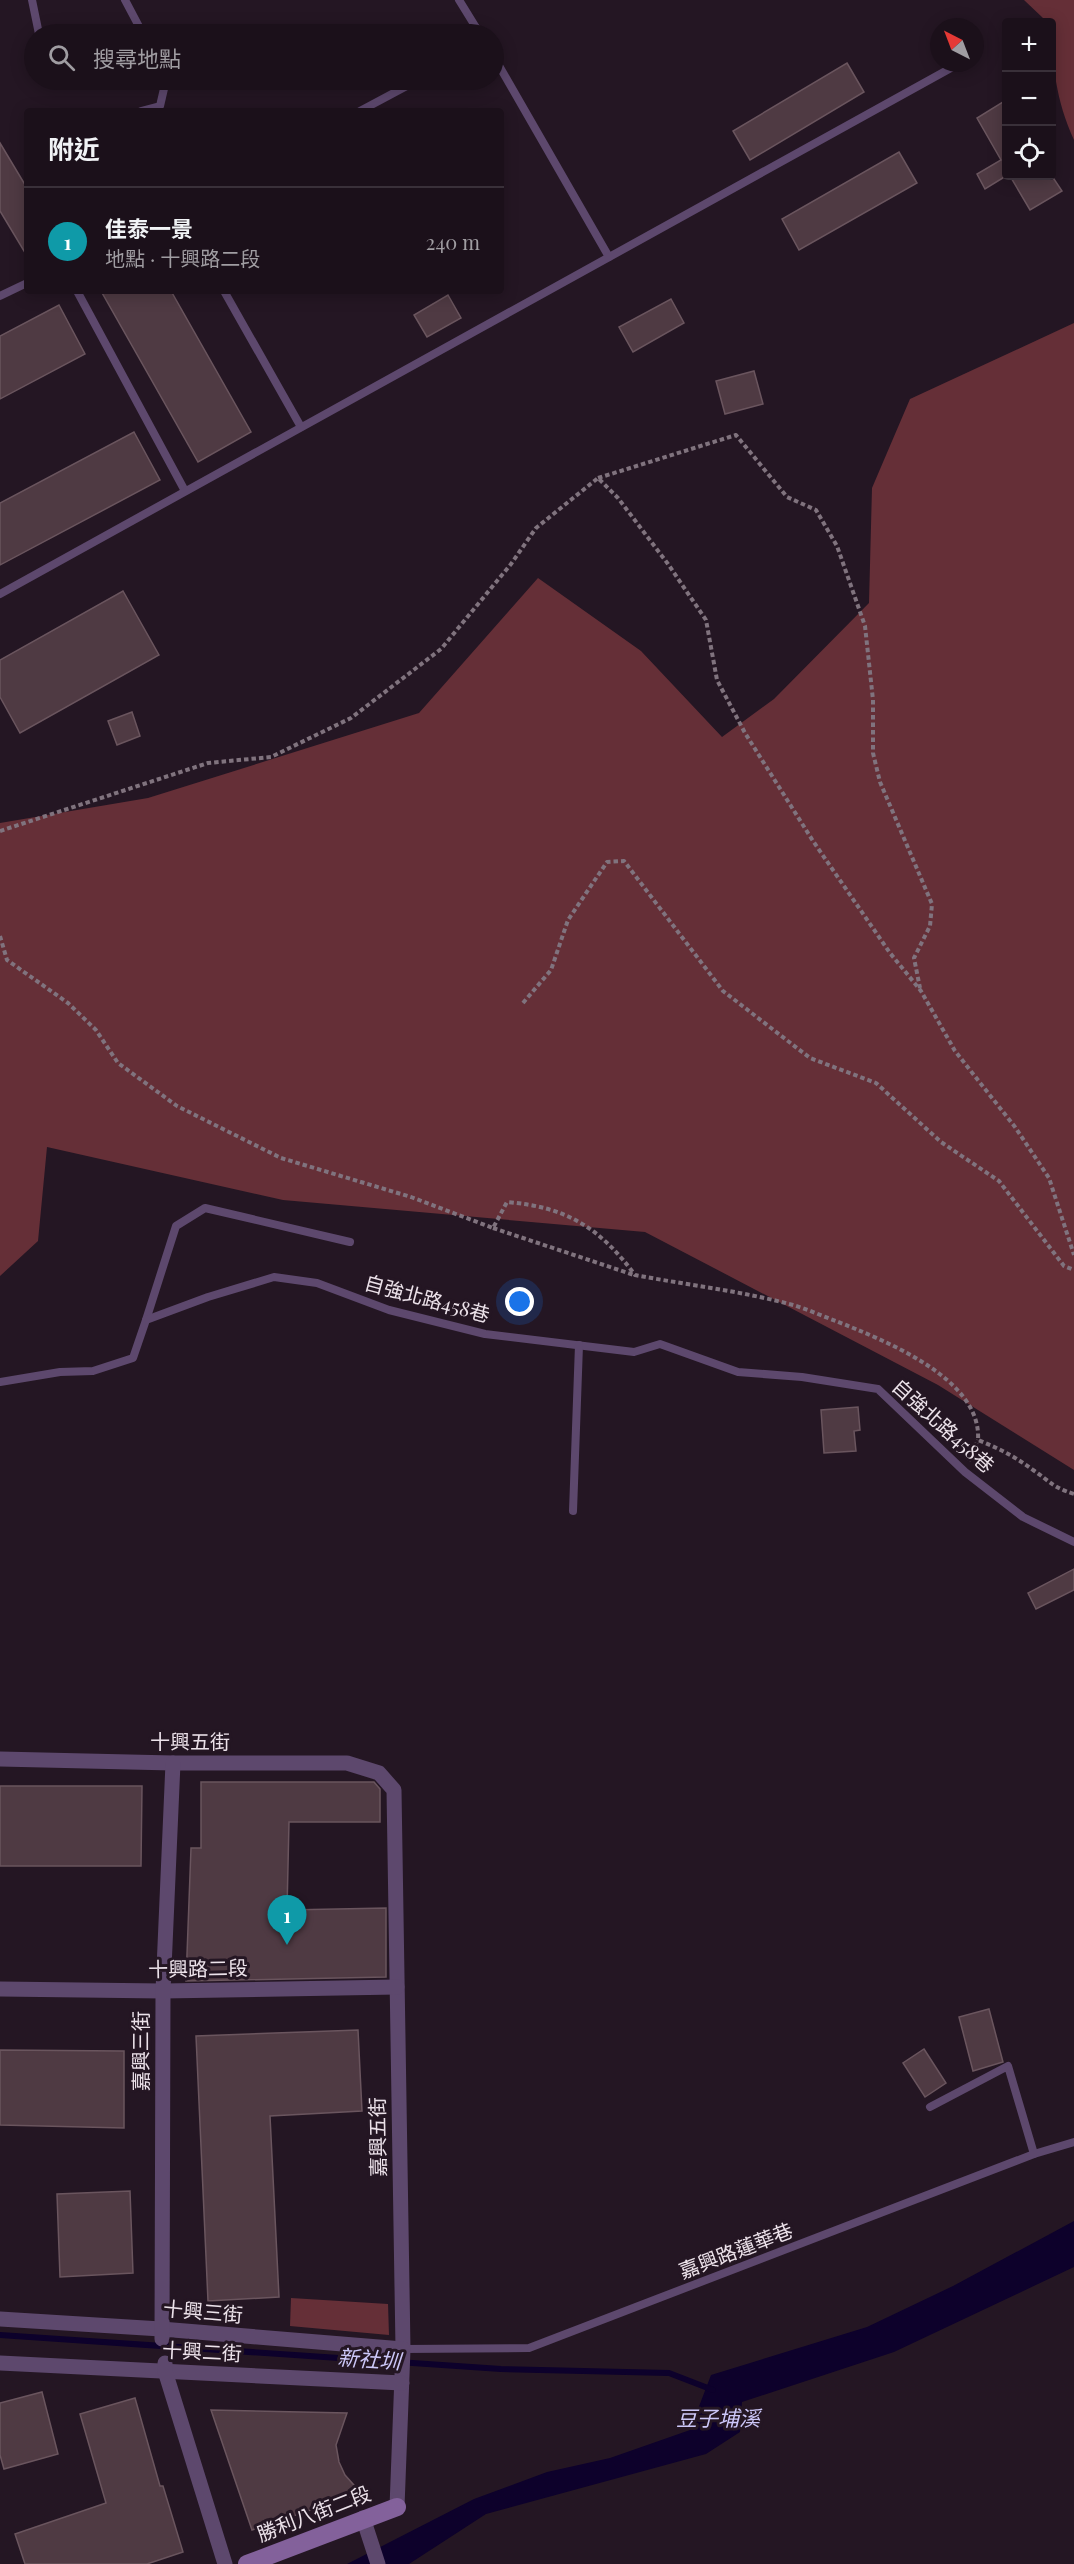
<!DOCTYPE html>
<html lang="zh-TW">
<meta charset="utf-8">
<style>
:root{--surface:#1b101a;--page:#281e27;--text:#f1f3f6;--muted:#a09da2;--line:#393039;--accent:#ea580c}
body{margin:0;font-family:"Playfair Display","Noto Sans TC",serif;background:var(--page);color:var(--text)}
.controls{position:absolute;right:18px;top:18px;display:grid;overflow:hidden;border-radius:6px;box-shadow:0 3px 15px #0003}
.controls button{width:54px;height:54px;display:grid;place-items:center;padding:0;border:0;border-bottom:2px solid var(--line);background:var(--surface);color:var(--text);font:30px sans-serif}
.compass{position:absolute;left:930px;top:18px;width:54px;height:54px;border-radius:50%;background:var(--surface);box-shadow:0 3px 15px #0003;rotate:318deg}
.you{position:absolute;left:520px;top:1302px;width:21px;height:21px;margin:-15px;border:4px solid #fff;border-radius:50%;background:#1a73e8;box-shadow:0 0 0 9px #1a73e833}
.badge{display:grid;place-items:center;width:39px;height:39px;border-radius:50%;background:var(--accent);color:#fff;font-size:20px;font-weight:700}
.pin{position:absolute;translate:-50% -50px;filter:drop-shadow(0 2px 3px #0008)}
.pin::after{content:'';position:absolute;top:32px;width:21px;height:18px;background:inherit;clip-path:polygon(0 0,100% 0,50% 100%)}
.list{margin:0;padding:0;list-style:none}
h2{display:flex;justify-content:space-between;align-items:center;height:78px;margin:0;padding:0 24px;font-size:26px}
h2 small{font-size:20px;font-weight:400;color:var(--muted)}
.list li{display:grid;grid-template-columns:39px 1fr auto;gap:18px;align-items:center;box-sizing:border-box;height:108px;padding:0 24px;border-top:2px solid var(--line)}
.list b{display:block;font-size:22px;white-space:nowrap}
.list p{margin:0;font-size:20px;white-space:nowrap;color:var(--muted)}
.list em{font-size:20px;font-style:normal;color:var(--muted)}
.icon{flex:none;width:33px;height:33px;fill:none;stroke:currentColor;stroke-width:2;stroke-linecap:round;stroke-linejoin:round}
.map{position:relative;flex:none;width:1074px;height:2564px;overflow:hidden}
.search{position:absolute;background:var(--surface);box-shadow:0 3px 15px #0003;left:24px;top:24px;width:480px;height:66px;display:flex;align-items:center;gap:15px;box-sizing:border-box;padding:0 21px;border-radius:33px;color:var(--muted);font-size:22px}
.panel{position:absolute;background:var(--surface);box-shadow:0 3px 15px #0003;left:24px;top:108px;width:480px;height:186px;border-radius:6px}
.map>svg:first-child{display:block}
</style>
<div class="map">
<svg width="1074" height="2564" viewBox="0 0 1074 2564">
<rect width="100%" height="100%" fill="#241623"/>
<g fill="#652f37">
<path d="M1024,0H1074V140C1056,100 1052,66 1052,22H1044L1043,18Z"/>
<polygon points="1074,323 1074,1470 938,1385 645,1232 283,1200 47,1147 38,1241 0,1276 0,823 148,798 419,713 538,578 641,651 722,737 774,699 869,603 872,488 910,399"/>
<polygon points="291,2298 388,2304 389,2335 290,2326"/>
</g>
<polygon fill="#0d012b" points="1074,2221 1074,2267 894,2352 742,2402 740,2432 706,2454 486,2514 409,2564 347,2564 474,2499 547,2472 610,2458 690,2430 711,2375 867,2327 953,2286"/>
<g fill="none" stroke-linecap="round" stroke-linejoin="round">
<polyline stroke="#0d012b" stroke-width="6" points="0,2335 501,2369 669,2373 713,2390"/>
</g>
<g fill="#4f3a43" stroke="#6a555e" stroke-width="1.5">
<polygon points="847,63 864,92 750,160 733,131"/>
<polygon points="1006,100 1006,176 985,189 977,174 1001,160 977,118"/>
<polygon points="0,143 27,188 27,256 0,211"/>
<polygon points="899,152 917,183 799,250 782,219"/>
<polygon points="1010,176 1052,176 1062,191 1030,210"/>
<polygon points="101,291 171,291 251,432 198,462"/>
<polygon points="448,295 461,318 427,337 414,315"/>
<polygon points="671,299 684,323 633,352 619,327"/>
<polygon points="59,305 85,354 0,399 0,336"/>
<polygon points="754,371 763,404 725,414 716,381"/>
<polygon points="134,432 160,480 0,565 0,503"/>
<polygon points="123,591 159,655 20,733 0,697 0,660"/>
<polygon points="132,712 140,736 117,745 108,721"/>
<polygon points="858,1407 860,1430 854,1431 856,1451 824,1453 821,1410"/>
<polygon points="1074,1569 1074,1590 1036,1609 1028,1593"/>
<polygon points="201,1782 374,1782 380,1789 380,1822 289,1822 287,1910 386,1908 386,1977 186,1981 191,1848 201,1848"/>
<polygon points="0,1786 142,1786 141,1866 0,1866"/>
<polygon points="989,2009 1003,2062 973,2071 959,2017"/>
<polygon points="358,2030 362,2111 270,2116 279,2297 208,2301 196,2036"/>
<polygon points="924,2049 946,2083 925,2097 903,2063"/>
<polygon points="0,2050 124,2051 124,2128 0,2125"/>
<polygon points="130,2191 133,2273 60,2277 57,2194"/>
<polygon points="42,2392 58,2454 4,2469 0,2455 0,2403"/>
<polygon points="135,2398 160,2486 163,2486 183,2552 147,2564 25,2564 15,2534 106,2503 80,2414"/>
<polygon points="211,2410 347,2413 336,2445 339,2462 345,2475 361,2493 252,2530"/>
</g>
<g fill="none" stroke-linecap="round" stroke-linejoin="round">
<g stroke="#80737e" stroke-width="4" stroke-dasharray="4.5 3" stroke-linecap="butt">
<polyline points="598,478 736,435 787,497 816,510 837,546 865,626 873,700 873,753 880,782 932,904 930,926 914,958 920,988"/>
<polyline points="0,831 208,763 271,757 351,718 441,649 511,564 536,528 598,478 618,498 668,564 706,620 717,680 745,733 813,841 890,953 921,991 955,1051 1015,1127 1049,1178 1074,1255"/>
<path d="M0,936L7,960L68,1003L96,1030L118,1063L177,1106L281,1158L411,1197L493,1228L507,1202C567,1207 600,1228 635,1275C687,1285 742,1291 793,1305C807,1309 822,1316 836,1321C883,1340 982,1378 978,1440C998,1448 1016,1457 1033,1470C1051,1482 1052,1487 1074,1494"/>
<polyline points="523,1003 551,970 568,920 607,862 624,861 723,991 810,1058 876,1083 941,1142 999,1181 1064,1266 1074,1270"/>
<polyline points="493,1228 634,1275"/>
<polyline points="969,1461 978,1440"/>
</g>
<g stroke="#5d486d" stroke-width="8">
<polyline points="32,0 39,34"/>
<polyline points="125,0 143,34"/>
<polyline points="459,0 480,34"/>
<polyline points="494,57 609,257"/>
<polyline points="141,111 160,106 166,80"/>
<polyline points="360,111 418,80"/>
<polyline points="77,291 185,491"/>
<polyline points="224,291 301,427"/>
<polyline points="0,296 27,283"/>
<polyline points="0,594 960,63"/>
<polyline points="146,1320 176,1226 205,1208 350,1242"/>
<polyline points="0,1382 60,1372 93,1371 133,1358 146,1320 208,1297 274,1277 317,1283 389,1310 485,1334 634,1352 660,1344 738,1372 802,1377 878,1389 965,1472 1023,1517 1074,1542"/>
<polyline points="573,1511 579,1345"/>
<polyline points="930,2107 1008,2066 1034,2154"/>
<polyline points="403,2349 529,2348 1034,2154 1074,2142"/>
</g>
<g stroke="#5d486d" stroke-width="15">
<polyline points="0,1759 173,1763 347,1763 379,1773 394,1790 403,2349 397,2507"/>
<polyline points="0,1989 163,1991 397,1987"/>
<polyline points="0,2319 161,2329 403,2349"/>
<polyline points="162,2339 163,1991 173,1763"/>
<polyline points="0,2363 402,2383"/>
<polyline points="165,2363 165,2371 225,2564"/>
<polyline points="363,2518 378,2564"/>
</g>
<polyline stroke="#83619b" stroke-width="18" points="247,2564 397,2507"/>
</g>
<g text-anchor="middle" stroke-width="6" stroke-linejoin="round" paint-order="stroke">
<g font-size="20" fill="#ece2ea" stroke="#241623">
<text transform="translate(427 1299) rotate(15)" y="7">自強北路458巷</text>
<text transform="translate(943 1426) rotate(42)" y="7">自強北路458巷</text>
<text x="190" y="1749">十興五街</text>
<text transform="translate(198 1969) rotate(-1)" y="7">十興路二段</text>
<text transform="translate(141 2051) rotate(-90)" y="7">嘉興三街</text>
<text transform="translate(378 2137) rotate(-91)" y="7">嘉興五街</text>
<text transform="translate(736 2251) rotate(-21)" y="7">嘉興路蓮華巷</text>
<text transform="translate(203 2312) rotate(5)" y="7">十興三街</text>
<text transform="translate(202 2352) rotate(3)" y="7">十興二街</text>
<text transform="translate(314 2514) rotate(-21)" y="7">勝利八街二段</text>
</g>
<g font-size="21" font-style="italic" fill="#ccc7f8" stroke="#241623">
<text transform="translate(369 2360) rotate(4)" y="7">新社圳</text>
<text x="718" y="2426">豆子埔溪</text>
</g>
</g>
</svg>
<div class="controls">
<button>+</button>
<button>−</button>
<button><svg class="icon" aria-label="locate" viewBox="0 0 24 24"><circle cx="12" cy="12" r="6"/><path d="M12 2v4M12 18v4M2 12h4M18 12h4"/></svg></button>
</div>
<svg class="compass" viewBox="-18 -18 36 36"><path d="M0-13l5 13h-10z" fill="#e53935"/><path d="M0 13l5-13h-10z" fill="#a09da2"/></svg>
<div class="you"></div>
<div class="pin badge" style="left:287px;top:1945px;background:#0f9aa8">1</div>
<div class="search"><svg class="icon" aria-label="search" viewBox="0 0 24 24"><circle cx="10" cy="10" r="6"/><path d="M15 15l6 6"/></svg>搜尋地點</div>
<section class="panel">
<h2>附近<small></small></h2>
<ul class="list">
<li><span class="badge" style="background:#0f9aa8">1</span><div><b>佳泰一景</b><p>地點 · 十興路二段</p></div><em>240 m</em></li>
</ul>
</section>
</div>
